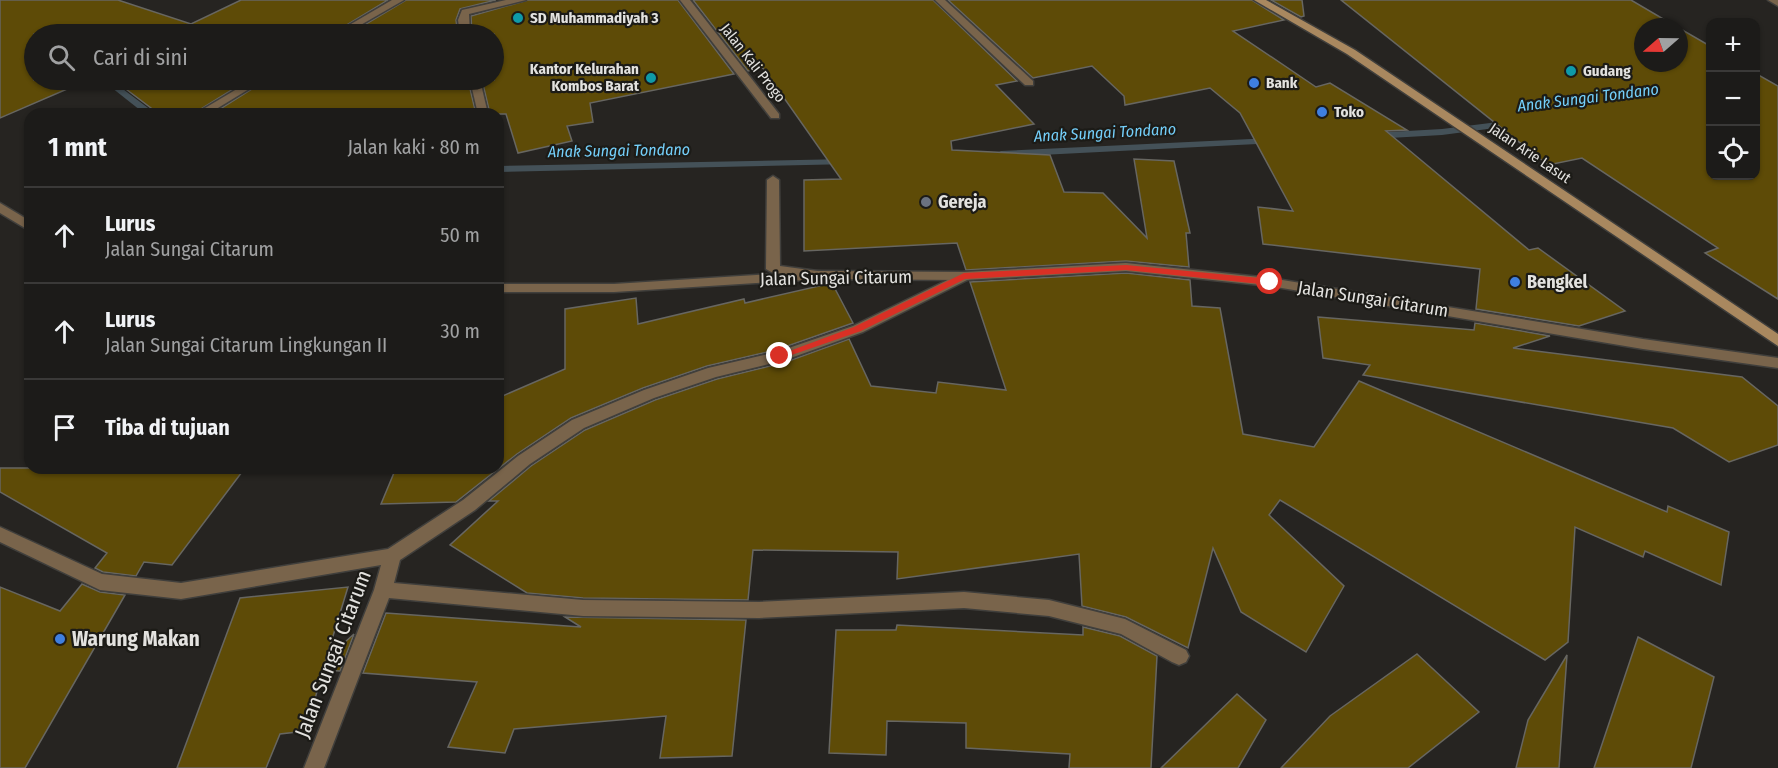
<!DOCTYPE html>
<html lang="id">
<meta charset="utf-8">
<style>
:root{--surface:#1c1b19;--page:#252422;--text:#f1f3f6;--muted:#a0a1a2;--line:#3a3938}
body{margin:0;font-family:"Fira Sans Condensed",sans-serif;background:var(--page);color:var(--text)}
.controls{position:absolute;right:18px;top:18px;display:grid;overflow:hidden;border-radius:12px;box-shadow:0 2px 4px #0004}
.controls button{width:54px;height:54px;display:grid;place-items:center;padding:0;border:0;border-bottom:2px solid var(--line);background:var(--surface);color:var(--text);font:30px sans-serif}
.compass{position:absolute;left:1634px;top:18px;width:54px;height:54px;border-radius:50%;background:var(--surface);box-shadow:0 2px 4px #0004;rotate:250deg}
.stop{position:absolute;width:18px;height:18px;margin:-14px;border:4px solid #d93025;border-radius:50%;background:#fff}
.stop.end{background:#d93025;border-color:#fff;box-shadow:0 2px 6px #0008}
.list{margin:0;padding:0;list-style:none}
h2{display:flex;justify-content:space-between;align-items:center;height:78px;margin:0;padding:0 24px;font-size:26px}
h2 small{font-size:20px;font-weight:400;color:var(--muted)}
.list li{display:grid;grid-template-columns:39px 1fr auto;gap:18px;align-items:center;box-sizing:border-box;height:96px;padding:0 24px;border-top:2px solid var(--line)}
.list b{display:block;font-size:22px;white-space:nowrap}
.list p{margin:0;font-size:20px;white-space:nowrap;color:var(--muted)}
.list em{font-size:20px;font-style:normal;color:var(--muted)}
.icon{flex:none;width:33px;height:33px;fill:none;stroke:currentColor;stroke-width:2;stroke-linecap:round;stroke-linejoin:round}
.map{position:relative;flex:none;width:1778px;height:768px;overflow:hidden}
.search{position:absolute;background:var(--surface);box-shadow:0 2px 4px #0004;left:24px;top:24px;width:480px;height:66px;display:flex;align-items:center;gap:15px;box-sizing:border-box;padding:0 21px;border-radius:33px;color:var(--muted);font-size:22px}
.panel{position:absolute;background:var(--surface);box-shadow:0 2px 4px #0004;left:24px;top:108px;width:480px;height:366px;border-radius:18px}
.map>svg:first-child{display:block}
</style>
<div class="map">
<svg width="1778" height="768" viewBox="0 0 1778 768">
<rect width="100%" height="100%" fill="#262421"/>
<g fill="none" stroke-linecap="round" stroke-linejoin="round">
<g fill="#445158" fill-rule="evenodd">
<polygon points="102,80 111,80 156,114 145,114"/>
<polygon points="1514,120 1518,121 1518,125 1442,135 1372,139 1367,136 1372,133 1442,129"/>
<polygon points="1272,138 1277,141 1276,143 1001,157 996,154 1001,151"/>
<polygon points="847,159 852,162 851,164 498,172 498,166"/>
</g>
</g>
<g fill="#5e4b07" stroke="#676661" stroke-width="1.5">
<polygon points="0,0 118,0 191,24 241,0 388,0 332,34 34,34 34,80 88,80 0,118"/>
<polygon points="406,0 496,0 460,9 456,20 458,34 349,34"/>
<polygon points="528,0 678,0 734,74 590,103 593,122 567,126 572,141 518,153 506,114 490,114 482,80 494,80 494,34 472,34 471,16"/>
<polygon points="693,0 933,0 1017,81 996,85 1034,124 951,141 952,150 1050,155 1064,192 1103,193 1147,238 1134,159 1174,161 1190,233 1186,233 1189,267 1126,261 966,270 957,243 804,251 804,180 841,179 763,68 748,71"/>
<polygon points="948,0 1252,0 1284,20 1233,31 1316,87 1330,83 1407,130 1386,131 1529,250 1538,248 1625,311 1579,326 1476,309 1480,269 1263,244 1258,207 1293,211 1240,113 1210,88 1125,105 1124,96 1092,66 1033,78"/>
<polygon points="1271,0 1302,0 1304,16 1301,17"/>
<polygon points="1341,0 1631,0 1677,27 1643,27 1643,63 1679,63 1679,28 1710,46 1710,176 1755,176 1755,73 1778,86 1778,299 1705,253 1718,248 1582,158 1548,165"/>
<polygon points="114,80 248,80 193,114 159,114"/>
<polygon points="266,80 468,80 476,114 212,114"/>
<polygon points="1126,273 1190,280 1192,306 1220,308 1243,434 1314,447 1359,381 1667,512 1668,506 1729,532 1721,585 1645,551 1643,557 1575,527 1568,642 1545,660 1280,500 1269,515 1344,586 1306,652 1241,612 1213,548 1188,648 1126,617 1082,606 1079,554 897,579 898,552 753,550 748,600 583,598 527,593 450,545 498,501 489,501 531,466 585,430 655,400 717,379 786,362 849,339 871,386 936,393 938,382 1006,390 970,282"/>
<polygon points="832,283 853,323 776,350 707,366 643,388 571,418 517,454 456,502 381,504 396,468 498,468 498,398 565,369 565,309 636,298 638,324 744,299 745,303"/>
<polygon points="1318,317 1474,330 1475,323 1550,336 1513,348 1742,377 1778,406 1778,445 1729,462 1673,428 1363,375 1370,365 1323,358"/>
<polygon points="0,468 245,468 172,565 144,562 136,576 103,572 95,568 107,553 0,492"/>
<polygon points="82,584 100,592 125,595 25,768 0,768 0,587 60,611"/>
<polygon points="348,587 326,659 354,634 340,671 323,670 306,731 280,734 266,768 177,768 240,598"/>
<polygon points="386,613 581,627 565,617 746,620 732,756 660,758 666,716 514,729 505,753 448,747 477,682 363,673"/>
<polygon points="897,625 1083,635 1083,627 1120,636 1157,656 1151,768 1069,768 1070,754 966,748 966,723 887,721 886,755 829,753 836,630 896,630"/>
<polygon points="1638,637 1714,677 1691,768 1594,768"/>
<polygon points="1417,654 1479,712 1408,768 1281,768 1330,716"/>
<polygon points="1567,655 1559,768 1516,768 1528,720"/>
<polygon points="1237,694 1266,720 1238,768 1161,768"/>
</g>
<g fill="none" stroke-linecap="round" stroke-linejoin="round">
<g stroke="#403f3c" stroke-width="3">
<g id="minor">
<polygon points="392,0 404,0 345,34 334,34"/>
<polygon points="506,0 526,0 469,14 470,34 460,34 458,20 462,10"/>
<polygon points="680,0 690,0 779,114 779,118 771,118"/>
<polygon points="935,0 945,0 1033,81 1033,85 1025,85"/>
<polygon points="1768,0 1778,0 1778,6"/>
<polygon points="252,80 264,80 208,114 195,114"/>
<polygon points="470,80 480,80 488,114 478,114"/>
<polygon points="773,176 779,180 780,266 825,272 827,275 825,278 773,273 766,269 767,180"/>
<polygon points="964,272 969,273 971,276 969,279 863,332 785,360 716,377 654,398 584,428 530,464 475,510 400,560 394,583 583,600 759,602 964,592 1049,600 1125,619 1186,650 1189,656 1186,662 1179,665 1172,662 1121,634 1049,616 964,608 759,618 583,616 389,598 324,768 304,768 374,590 381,565 181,599 100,590 0,542 0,527 102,574 181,583 388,549 463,500 518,456 572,420 644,390 708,368 777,352 853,326"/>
</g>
</g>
<g stroke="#403f3c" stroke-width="3">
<g id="tertiary">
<polygon points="0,203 30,221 30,231 0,213"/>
<polygon points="1126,263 1270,278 1643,339 1778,358 1778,368 1643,349 1270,286 1126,271 964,280 820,279 614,292 498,292 498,284 614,284 820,271 964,272"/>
</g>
</g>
<g stroke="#403f3c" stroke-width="3">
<polygon id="secondary" points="1254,0 1266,0 1355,50 1778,334 1778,346 1347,54"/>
</g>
<use href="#minor" fill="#79644b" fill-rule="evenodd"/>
<use href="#tertiary" fill="#79644b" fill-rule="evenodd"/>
<use href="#secondary" fill="#a9885f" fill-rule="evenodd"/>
</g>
<polygon fill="#d93025" points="1126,265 1270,279 1274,282 1270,285 1126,270 965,279 861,331 780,359 776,356 854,327 964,273"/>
<g fill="#0f9aa8" stroke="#1c1b17" stroke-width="2">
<circle cx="518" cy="18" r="6"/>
<circle cx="1571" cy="71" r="6"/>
<circle cx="651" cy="78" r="6"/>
</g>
<g fill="#3f7fe0" stroke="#1c1b17" stroke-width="2">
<circle cx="1254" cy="83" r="6"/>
<circle cx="1322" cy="112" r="6"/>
<circle cx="1515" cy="282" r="6"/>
<circle cx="60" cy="639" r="6"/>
</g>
<circle fill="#6b7280" stroke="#1c1b17" stroke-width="2" cx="926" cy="202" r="6"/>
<g text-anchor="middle" stroke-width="4.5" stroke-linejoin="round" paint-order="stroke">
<g font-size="15" font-weight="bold" fill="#e3e2df" stroke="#1c1b17" text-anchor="start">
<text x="530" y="23">SD Muhammadiyah 3</text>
<text x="639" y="74" text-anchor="end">Kantor Kelurahan<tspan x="639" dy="17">Kombos Barat</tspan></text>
<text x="1583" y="76">Gudang</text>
<text x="1266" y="88">Bank</text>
<text x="1334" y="117">Toko</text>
</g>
<g font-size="15" fill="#e3e2df" stroke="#1c1b17">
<text transform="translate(753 63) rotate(52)" y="5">Jalan Kali Progo</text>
<text transform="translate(1530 153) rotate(34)" y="5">Jalan Arie Lasut</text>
</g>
<g font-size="16" font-style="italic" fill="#74cffa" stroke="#1c1b17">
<text transform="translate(1588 97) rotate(-7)" y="6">Anak Sungai Tondano</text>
<text transform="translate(1105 132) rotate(-3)" y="6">Anak Sungai Tondano</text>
<text transform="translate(619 150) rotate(-1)" y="6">Anak Sungai Tondano</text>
</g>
<g font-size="18" font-weight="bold" fill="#e3e2df" stroke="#1c1b17" text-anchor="start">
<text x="938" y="208">Gereja</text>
<text x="1527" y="288">Bengkel</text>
</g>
<g font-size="18" fill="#e3e2df" stroke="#1c1b17">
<text transform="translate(836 278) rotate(-1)" y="6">Jalan Sungai Citarum</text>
<text transform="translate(1373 299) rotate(9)" y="6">Jalan Sungai Citarum</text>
</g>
<g font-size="21" font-weight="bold" fill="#e3e2df" stroke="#1c1b17" text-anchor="start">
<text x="72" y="646">Warung Makan</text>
</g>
<g font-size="21" fill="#e3e2df" stroke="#1c1b17">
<text transform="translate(333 654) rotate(-69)" y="7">Jalan Sungai Citarum</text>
</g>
</g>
</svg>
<div class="controls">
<button>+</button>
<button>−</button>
<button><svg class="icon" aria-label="locate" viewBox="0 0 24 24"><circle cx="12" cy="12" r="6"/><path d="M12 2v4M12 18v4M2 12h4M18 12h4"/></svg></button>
</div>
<svg class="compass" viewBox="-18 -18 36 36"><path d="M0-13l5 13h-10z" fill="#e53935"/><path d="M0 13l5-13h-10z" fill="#a0a1a2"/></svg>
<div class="stop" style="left:1270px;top:282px"></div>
<div class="stop end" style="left:780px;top:356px"></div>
<div class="search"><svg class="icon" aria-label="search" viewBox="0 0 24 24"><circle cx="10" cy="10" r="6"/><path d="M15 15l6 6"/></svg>Cari di sini</div>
<section class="panel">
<h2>1 mnt<small>Jalan kaki · 80 m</small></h2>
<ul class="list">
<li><svg class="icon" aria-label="ahead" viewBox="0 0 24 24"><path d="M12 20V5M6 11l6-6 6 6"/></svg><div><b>Lurus</b><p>Jalan Sungai Citarum</p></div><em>50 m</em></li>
<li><svg class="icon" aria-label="ahead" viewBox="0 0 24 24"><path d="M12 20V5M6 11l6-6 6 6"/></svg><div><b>Lurus</b><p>Jalan Sungai Citarum Lingkungan II</p></div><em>30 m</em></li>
<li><svg class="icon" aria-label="arrive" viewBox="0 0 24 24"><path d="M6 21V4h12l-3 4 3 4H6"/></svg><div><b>Tiba di tujuan</b></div></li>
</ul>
</section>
</div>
